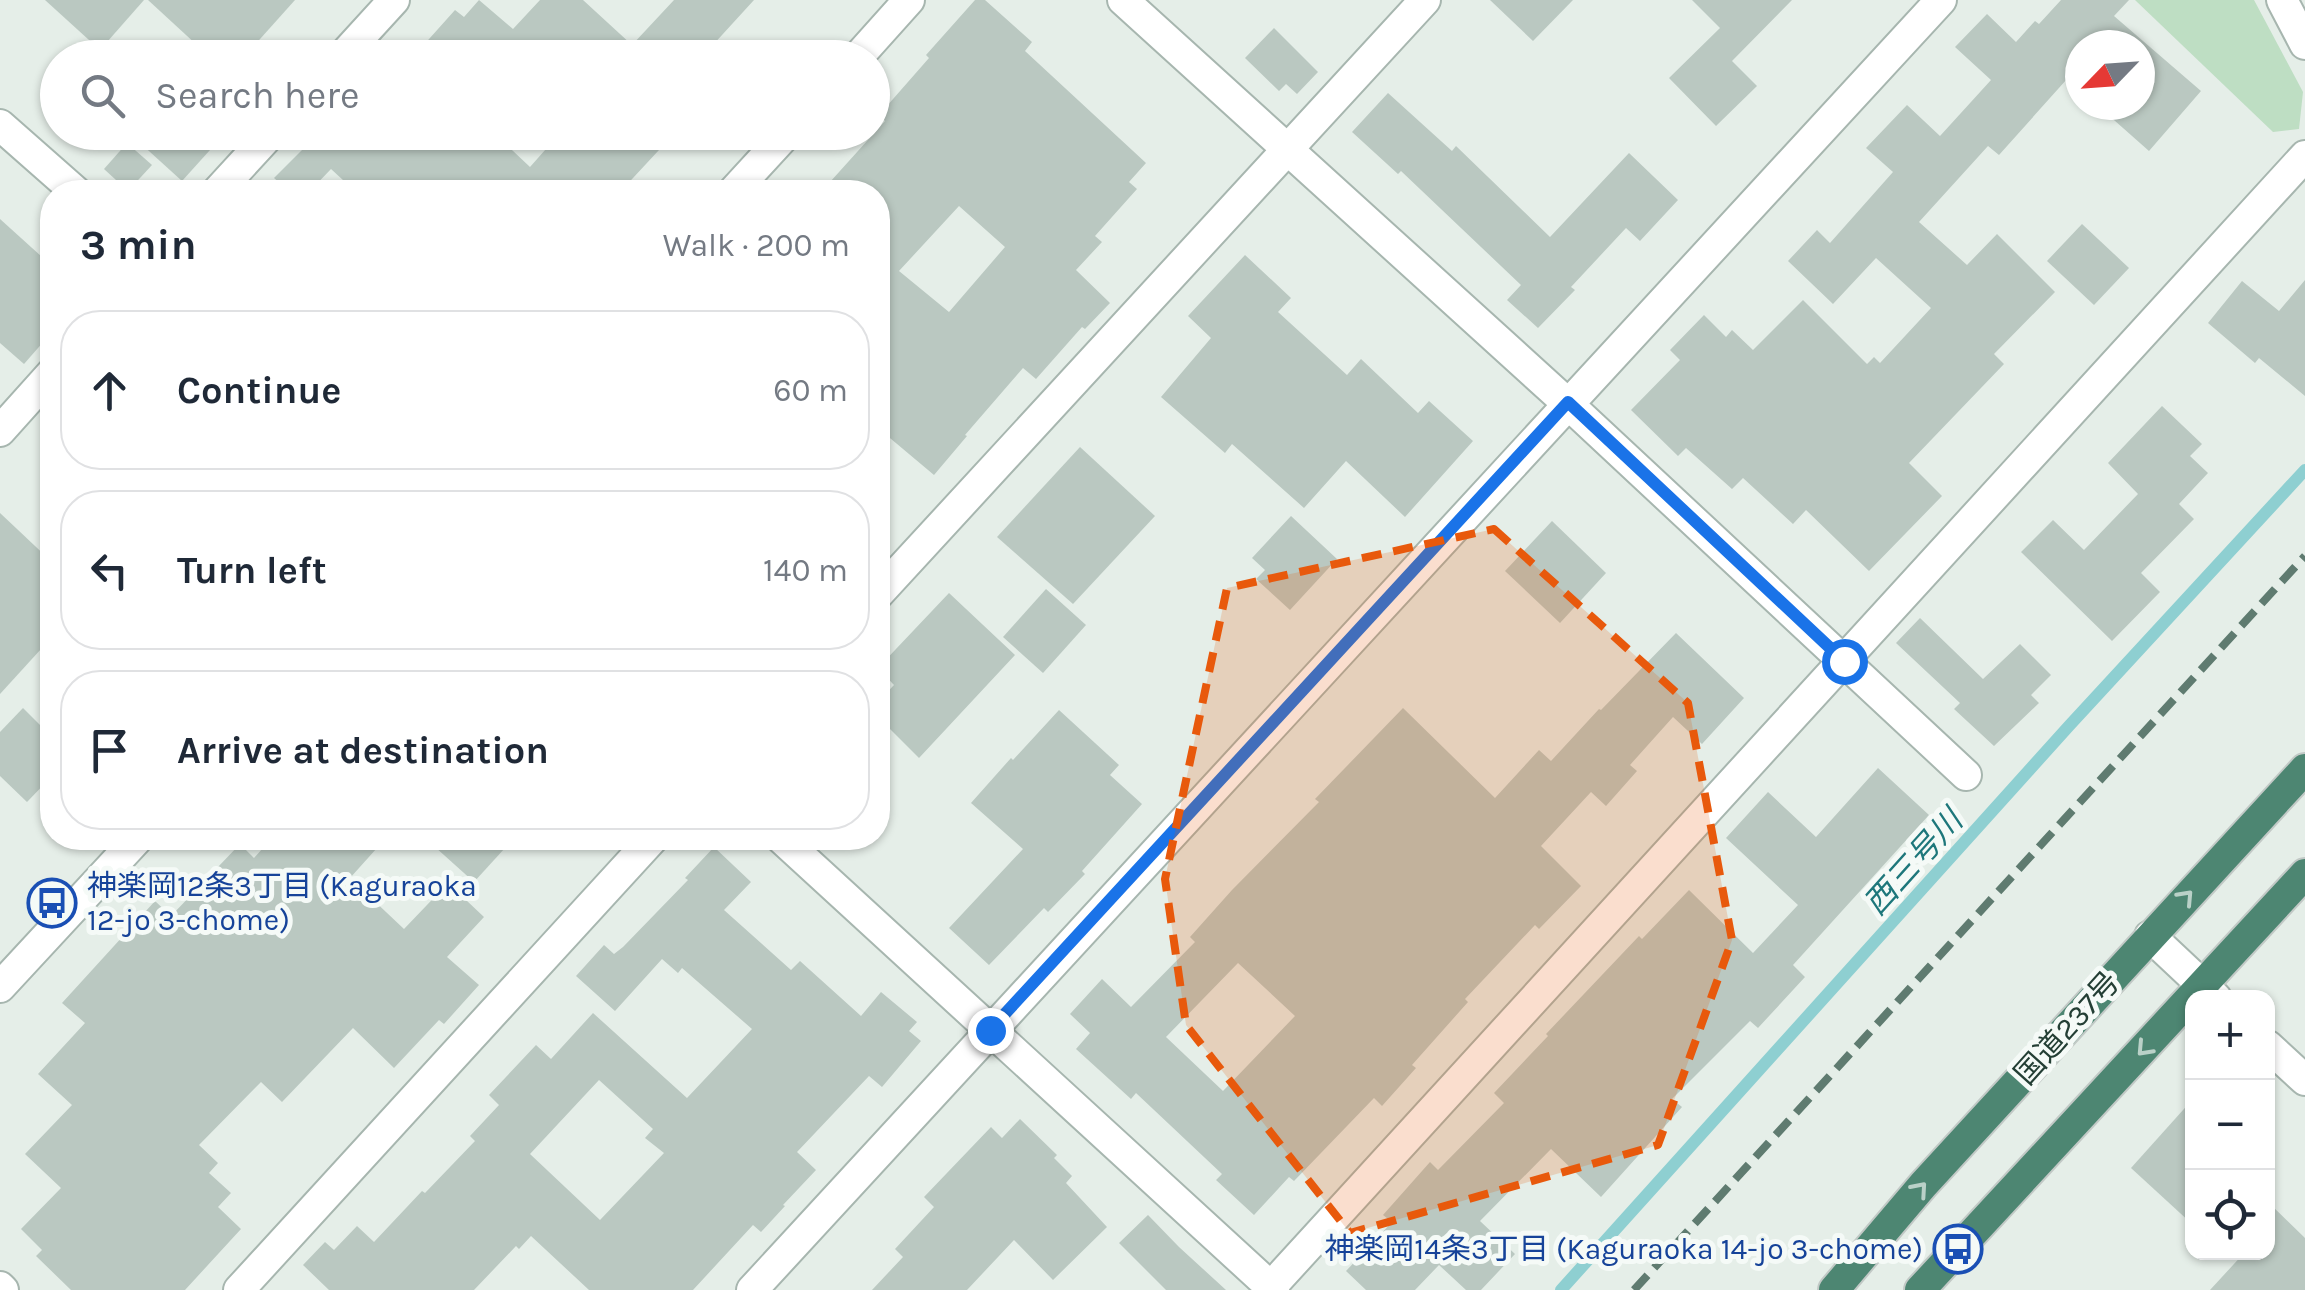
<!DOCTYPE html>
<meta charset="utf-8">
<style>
:root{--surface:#fff;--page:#f2f2f3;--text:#1f2937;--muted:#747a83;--line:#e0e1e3}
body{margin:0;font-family:Karla,"Noto Sans JP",sans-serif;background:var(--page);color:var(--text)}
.controls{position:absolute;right:30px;bottom:30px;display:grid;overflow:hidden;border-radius:20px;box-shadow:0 2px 8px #0004}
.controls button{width:90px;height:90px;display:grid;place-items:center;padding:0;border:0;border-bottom:2px solid var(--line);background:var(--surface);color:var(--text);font:50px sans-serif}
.compass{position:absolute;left:2065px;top:30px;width:90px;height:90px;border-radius:50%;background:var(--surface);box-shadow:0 2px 8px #0004;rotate:245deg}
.stop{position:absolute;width:30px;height:30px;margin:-22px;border:8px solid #1a73e8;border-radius:50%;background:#fff}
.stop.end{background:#1a73e8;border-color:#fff;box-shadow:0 2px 10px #0008}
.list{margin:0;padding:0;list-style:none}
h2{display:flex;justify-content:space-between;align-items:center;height:130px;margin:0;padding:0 40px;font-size:42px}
h2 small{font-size:32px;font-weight:400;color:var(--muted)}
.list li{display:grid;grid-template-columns:65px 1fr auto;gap:30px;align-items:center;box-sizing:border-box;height:160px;margin:0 20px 20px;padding:0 20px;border:2px solid var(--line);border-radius:40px}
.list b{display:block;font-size:38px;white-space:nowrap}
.list em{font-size:32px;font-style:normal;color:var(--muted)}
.icon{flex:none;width:55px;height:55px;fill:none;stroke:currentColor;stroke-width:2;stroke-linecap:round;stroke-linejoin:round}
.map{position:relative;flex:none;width:2305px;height:1290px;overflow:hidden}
.search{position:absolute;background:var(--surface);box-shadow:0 2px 8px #0004;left:40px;top:40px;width:850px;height:110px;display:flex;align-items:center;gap:25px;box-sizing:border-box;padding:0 35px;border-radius:55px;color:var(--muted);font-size:38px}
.panel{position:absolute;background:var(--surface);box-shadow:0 2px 8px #0004;left:40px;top:180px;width:850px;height:670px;border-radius:40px}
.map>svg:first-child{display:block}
</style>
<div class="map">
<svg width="2305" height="1290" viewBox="0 0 2305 1290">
<rect width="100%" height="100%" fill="#e5eee8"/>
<polygon fill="#bedec3" points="2135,0 2254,0 2303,92 2299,129 2273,132"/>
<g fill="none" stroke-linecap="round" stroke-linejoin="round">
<polyline stroke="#8ecfd1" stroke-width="12" points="1561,1290 2068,727 2305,470"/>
</g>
<g fill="#bac8c1" fill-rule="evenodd">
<polygon points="45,0 144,0 100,50"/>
<polygon points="148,0 295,0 243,58 211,58"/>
<polygon points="479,0 513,29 540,0 583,0 632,45 674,0 754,0 701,58 412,58 455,10 464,17"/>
<path d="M975,0H985L1032,42L1025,51L1146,163L1129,182L1137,189L1095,236L1102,242L1076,270L1110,303L1085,329L1082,327L1036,379L1023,368L965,435L967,436L934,475L878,428V192H821L885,121L879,115L929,58L926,55ZM959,206L1005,247L949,312L899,271Z"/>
<polygon points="1490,0 1573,0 1533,41"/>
<polygon points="1692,0 1792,0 1732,61 1757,86 1716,126 1669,78 1720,28"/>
<polygon points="2061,0 2129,0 2114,16 2201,91 2149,151 2097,105 2140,105 2140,45 2080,45 2080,90 2067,79 1999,155 1988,146 1919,222 1967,265 1997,234 2055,292 1994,354 2004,364 1909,463 1942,496 1869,571 1806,510 1793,524 1743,478 1732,489 1686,448 1678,456 1631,410 1680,360 1670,350 1704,315 1726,337 1732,330 1753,350 1803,300 1867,364 1874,357 1880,363 1931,308 1876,258 1833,304 1788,261 1817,230 1830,243 1893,172 1866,148 1907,105 1940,136 1991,80 1955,47 1987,14 2016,42 2035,21 2039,24"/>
<polygon points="1274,28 1318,72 1297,94 1286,84 1279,91 1245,58"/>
<polygon points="1388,93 1452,151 1456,146 1550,237 1629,153 1678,200 1640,241 1626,228 1571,287 1575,290 1538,328 1507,300 1521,285 1401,171 1398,174 1352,132"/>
<polygon points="128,132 192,132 210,150 182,181"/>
<polygon points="290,132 493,132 530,167 561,132 640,132 659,150 620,192 356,192 331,169 309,192 290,192 274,178 306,146"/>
<polygon points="127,143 152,165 128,191 104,169"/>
<polygon points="0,219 52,266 52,332 24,364 0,343"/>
<polygon points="2082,224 2129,268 2094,305 2047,261"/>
<polygon points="1245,255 1291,298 1278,312 1347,375 1361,359 1418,413 1429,401 1473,441 1405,517 1346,461 1304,508 1232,444 1225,453 1161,397 1211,338 1188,316"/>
<polygon points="2305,280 2305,396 2259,358 2255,363 2208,323 2242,281 2279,311"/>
<polygon points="2162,406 2202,444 2190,456 2208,473 2179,504 2194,519 2141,573 2160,592 2112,641 2021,552 2053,520 2084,550 2138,494 2108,463"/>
<polygon points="1080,447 1155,516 1073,604 997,537"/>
<polygon points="0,513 52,562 52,637 0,694"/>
<polygon points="1291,516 1337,559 1290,610 1256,579 1265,570 1252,558"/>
<polygon points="1552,521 1606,573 1560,623 1505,571"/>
<polygon points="1046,589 1086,625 1043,673 1003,637"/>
<polygon points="949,593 1015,655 919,758 878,717 878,702 894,685 878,668"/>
<polygon points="1920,618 1983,679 2020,644 2051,675 2031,695 2039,703 1994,746 1954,709 1960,703 1896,643"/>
<path d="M1676,633L1744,698L1702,744L1673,717L1630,765L1637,771L1606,806L1591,792L1541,846L1581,886L1539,929L1535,925L1465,999L1468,1002L1412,1065L1416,1068L1382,1106L1374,1098L1294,1181L1289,1177L1254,1215L1216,1180L1222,1174L1136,1093L1131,1099L1076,1049L1090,1033L1070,1014L1102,979L1131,1007L1195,942L1190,937L1232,890L1319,802L1315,799L1403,708L1495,798L1539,750L1551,761L1599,709L1601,710ZM1238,963L1295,1016L1223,1091L1166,1037Z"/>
<polygon points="23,708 52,737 52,776 27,802 0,776 0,732"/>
<polygon points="1059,710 1119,765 1110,775 1142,804 1082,871 1085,874 1048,912 1044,908 989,965 949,928 1023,849 971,803 1011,758 1013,760"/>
<polygon points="1878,768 1929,815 1793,965 1805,977 1758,1028 1750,1021 1672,1099 1682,1107 1601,1197 1551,1149 1480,1221 1515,1254 1481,1290 1466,1290 1439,1265 1415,1290 1366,1290 1346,1271 1392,1222 1383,1215 1430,1162 1438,1170 1504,1103 1494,1093 1548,1036 1546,1034 1639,936 1642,939 1689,890 1753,953 1798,905 1726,838 1768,792 1816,837"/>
<polygon points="272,838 386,838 350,878 404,929 448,883 484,917 447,957 479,985 444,1024 439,1020 394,1068 353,1028 282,1102 261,1082 199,1145 218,1163 209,1173 231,1193 218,1207 241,1229 185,1290 71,1290 36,1256 42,1250 21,1229 61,1188 25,1154 72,1105 38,1074 85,1023 62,1003 155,901 171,916 240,844 254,858"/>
<polygon points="425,838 514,838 474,882"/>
<path d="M714,847L751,882L724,910L791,970L800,961L861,1016L881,992L917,1022L909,1031L921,1041L882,1087L869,1076L797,1152L816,1170L783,1205L785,1206L761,1232L753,1225L693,1290H589L531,1236L519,1249L516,1246L474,1290H329L303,1265L325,1242L334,1250L357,1226L374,1242L422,1191L425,1193L475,1141L470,1136L499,1105L489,1095L536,1045L551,1059L593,1013L687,1098L752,1029L682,968L678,973L662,959L615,1011L576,976L604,945L614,954L623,947L688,880L685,878ZM599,1080L653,1129L645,1138L664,1153L600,1220L530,1154Z"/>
<polygon points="2192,1100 2192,1224 2131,1168"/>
<polygon points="1020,1119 1057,1155 1054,1158 1072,1176 1066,1183 1107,1227 1053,1280 1014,1240 967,1290 872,1290 903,1257 895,1249 934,1207 924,1197 991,1127 1002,1138"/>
<polygon points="2268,1202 2305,1238 2305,1290 2210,1290 2245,1252 2268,1252"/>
<polygon points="1148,1215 1179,1247 1226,1290 1166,1290 1119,1243"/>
</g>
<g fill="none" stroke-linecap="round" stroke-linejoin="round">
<g stroke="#a7b6af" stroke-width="34">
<g id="minor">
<polyline points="1123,0 1567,403 1966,775"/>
<polyline points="2282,0 2305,44"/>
<polyline points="341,58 394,0"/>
<polyline points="857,58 909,0"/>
<polyline points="0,125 76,192"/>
<polyline points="217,192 272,132"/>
<polyline points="733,192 788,132"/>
<polyline points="0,431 52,373"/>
<polyline points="878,594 1425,0"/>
<polyline points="781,838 1274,1290"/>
<polyline points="2150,936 2216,998"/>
<polyline points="0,987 138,838"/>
<polyline points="2268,1046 2305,1080"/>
<polyline points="0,1287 3,1290"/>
<polyline points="239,1290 653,838"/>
<polyline points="752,1290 1941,0"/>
<polyline points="1268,1290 2305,156"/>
</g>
</g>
<g stroke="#c2c9c6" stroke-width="34">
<g id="trunk">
<polyline points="1834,1290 1923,1185 2305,769"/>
<polyline points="1920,1290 2305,874"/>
</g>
</g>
<use href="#minor" stroke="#fff" stroke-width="30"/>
<use href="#trunk" stroke="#4d8672" stroke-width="30"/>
<polyline stroke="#5f7b70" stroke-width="8" stroke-dasharray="20 10" stroke-linecap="butt" points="1634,1290 2305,556"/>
</g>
<defs><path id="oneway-chevron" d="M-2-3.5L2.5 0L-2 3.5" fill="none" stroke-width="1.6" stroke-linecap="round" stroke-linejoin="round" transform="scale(2.5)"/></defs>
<g stroke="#bad1c8">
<use href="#oneway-chevron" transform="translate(2186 897) rotate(-47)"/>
<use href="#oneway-chevron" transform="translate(2144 1049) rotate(133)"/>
<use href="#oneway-chevron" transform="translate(1920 1189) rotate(-49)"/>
</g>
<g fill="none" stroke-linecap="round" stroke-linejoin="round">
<polyline stroke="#1a73e8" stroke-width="12" points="990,1030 1568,402 1844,661"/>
</g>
<path fill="#e8590c" fill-opacity="0.2" stroke="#e8590c" stroke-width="8" stroke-dasharray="20 12" stroke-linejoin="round" d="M1494,529L1688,703L1732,940L1658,1145L1350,1233L1186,1025L1165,879L1227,588Z"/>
<defs>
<g id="bus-ring" transform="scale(2.5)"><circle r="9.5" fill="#f5faf7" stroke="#1a4fb4" stroke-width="1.5"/><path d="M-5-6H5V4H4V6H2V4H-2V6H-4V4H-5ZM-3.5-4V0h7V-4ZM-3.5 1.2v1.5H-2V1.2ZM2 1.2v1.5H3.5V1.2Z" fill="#1a4fb4"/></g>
</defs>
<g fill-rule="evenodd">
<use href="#bus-ring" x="52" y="903"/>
<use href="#bus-ring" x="1958" y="1249"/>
</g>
<g text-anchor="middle" stroke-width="10" stroke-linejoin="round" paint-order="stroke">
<g font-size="30" fill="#164399" stroke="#f5faf7" text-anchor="start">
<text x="87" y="896">神楽岡12条3丁目 (Kaguraoka<tspan x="87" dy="34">12-jo 3-chome)</tspan></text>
<text x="1923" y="1259" text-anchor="end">神楽岡14条3丁目 (Kaguraoka 14-jo 3-chome)</text>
</g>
<g font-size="30" fill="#243f35" stroke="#f5faf7">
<text transform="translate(2067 1028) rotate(-48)" y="10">国道237号</text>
</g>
<g font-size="32" font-style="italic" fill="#1e777b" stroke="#f5faf7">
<text transform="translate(1913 862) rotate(-48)" y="11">西三号川</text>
</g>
</g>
</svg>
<div class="controls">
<button>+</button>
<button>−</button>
<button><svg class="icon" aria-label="locate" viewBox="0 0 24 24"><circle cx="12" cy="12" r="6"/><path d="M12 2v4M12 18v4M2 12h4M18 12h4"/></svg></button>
</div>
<svg class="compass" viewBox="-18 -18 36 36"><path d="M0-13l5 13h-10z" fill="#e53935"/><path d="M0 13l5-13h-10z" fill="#747a83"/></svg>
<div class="stop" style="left:1844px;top:661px"></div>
<div class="stop end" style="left:990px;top:1030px"></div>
<div class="search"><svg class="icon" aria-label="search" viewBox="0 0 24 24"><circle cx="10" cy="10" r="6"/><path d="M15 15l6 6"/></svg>Search here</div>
<section class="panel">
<h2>3 min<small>Walk · 200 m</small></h2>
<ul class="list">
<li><svg class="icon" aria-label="ahead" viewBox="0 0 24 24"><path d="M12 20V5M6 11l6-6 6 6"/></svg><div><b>Continue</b></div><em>60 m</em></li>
<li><svg class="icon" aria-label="left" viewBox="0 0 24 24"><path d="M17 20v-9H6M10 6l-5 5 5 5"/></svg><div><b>Turn left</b></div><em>140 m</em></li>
<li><svg class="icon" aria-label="arrive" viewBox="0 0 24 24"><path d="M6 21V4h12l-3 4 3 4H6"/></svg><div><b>Arrive at destination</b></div></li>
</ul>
</section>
</div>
